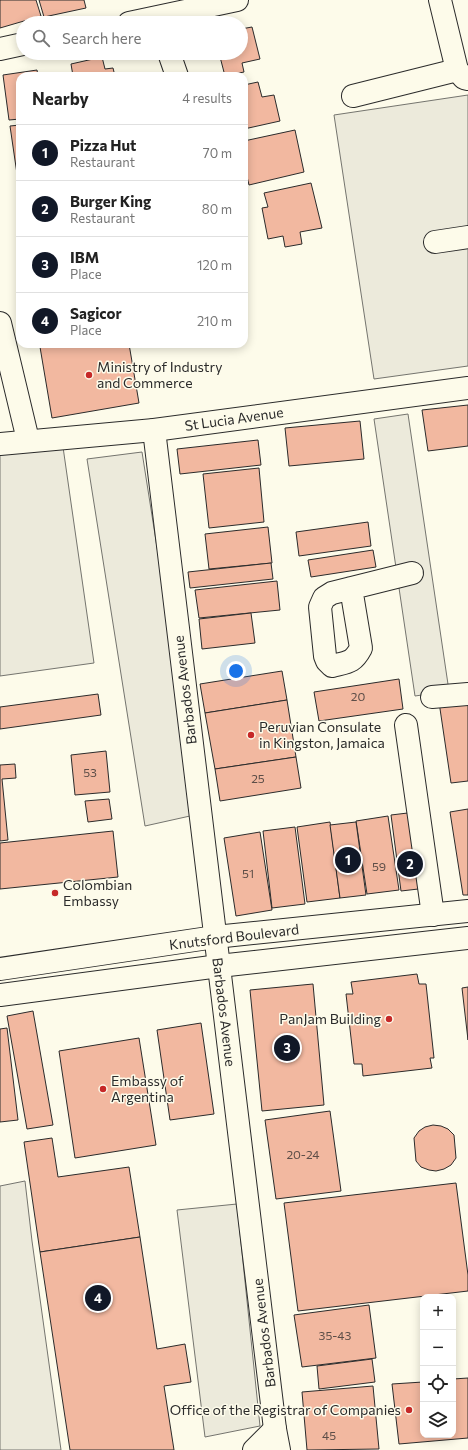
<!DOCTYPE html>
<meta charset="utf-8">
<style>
:root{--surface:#fff;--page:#f6f6f6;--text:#222;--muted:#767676;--line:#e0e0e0;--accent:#111827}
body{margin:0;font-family:Commissioner,sans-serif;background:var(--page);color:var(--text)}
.controls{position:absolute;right:12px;bottom:12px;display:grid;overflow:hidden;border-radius:8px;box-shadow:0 2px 10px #0003}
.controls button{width:36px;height:36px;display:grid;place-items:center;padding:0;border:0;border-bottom:1px solid var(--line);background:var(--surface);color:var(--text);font:20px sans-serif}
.you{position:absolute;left:236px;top:671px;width:14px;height:14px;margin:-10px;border:3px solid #fff;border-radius:50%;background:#1a73e8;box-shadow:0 0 0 6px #1a73e833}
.badge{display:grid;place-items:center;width:26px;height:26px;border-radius:50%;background:var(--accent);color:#fff;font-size:13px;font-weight:700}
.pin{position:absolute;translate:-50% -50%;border:2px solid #fff;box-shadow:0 1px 4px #0006}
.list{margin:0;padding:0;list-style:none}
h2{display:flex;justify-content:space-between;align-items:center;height:52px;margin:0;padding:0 16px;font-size:17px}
h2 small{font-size:13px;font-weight:400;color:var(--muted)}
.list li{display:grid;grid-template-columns:26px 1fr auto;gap:12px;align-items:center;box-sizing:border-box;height:56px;padding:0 16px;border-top:1px solid var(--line)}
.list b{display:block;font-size:15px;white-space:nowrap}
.list p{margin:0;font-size:13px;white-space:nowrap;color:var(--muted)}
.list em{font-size:13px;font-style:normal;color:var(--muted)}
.icon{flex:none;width:22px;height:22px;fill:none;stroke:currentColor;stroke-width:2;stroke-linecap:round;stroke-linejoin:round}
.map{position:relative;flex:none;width:468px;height:1450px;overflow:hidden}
.search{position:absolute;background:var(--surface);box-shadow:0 2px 10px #0003;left:16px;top:16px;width:232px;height:44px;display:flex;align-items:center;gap:10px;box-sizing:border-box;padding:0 14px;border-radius:22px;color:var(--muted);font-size:15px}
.panel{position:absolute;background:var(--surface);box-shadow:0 2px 10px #0003;left:16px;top:72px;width:232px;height:276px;border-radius:12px}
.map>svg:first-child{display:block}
</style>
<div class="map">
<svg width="468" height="1450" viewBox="0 0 468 1450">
<rect width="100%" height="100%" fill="#fdfbea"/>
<g fill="#eceadb" stroke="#74746e">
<polygon points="468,95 468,366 374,379 334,115"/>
<polygon points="408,414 449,691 415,696 374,419"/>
<polygon points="63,447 94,663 0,676 0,455"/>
<polygon points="142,452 199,814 145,826 87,459"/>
<polygon points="25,1181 32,1241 61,1450 0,1450 0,1186"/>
<polygon points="237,1204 260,1426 205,1437 177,1210"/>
</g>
<g fill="#f2b8a0" stroke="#2b2b2b">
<polygon points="0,0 36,0 41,16 0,28"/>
<polygon points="39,0 84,0 86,8 44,17"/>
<polygon points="252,27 260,59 242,63 244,72 225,76 219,53 241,53 241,29"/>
<polygon points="102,57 105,69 113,68 115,76 73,76 71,64"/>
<polygon points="37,70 38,76 20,76 20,119 9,120 3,75"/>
<polygon points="258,82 262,97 274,95 280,121 244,129 244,85"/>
<polygon points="20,125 20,173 17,174 10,126"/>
<polygon points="295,130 304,172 249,185 244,164 244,141"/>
<polygon points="311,183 322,228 300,232 302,244 285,247 283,236 268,239 262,208 268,207 264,193"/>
<polygon points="55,344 129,344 139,403 52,418 40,347"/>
<polygon points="468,405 468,446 428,451 422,410"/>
<polygon points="360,421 364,459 289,466 285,428"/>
<polygon points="258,440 261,465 180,474 177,449"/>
<polygon points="259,468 264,522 209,528 203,474"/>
<polygon points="368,522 371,546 299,556 296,532"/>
<polygon points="268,527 272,563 209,569 205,534"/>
<polygon points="373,550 376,567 311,577 308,560"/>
<polygon points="271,563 273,579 190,588 188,572"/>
<polygon points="277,581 280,610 199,618 195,590"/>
<polygon points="251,613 255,643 202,649 199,619"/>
<polygon points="282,671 287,700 205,713 200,684"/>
<polygon points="399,679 403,709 319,721 314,692"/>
<polygon points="98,694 101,715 0,729 0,707"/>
<polygon points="468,698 468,781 451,783 439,702"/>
<polygon points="287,700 296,757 215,769 205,713"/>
<polygon points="106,751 110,792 75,795 71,755"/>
<polygon points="296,757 301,788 220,801 215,769"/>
<polygon points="15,764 16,778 2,779 8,840 0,841 0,765"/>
<polygon points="109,799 112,819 88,822 85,801"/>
<polygon points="468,809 468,895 463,895 450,812"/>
<polygon points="416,812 427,888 401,891 391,815"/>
<polygon points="388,816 399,890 367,894 356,821"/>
<polygon points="330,822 340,898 307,902 297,827"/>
<polygon points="356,822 366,895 340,898 330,825"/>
<polygon points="295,827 305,904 272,908 263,831"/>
<polygon points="113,831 118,877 0,889 0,843"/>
<polygon points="260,832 272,910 236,916 224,838"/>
<polygon points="417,974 419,984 426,984 434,1058 430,1058 432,1068 363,1076 362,1064 354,1064 346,994 353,994 351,982"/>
<polygon points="313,984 324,1105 262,1111 250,990"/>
<polygon points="468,987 468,1040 462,988"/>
<polygon points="33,1011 53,1125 27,1129 7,1016"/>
<polygon points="201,1023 214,1114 170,1120 157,1030"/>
<polygon points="7,1028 18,1120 0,1122 0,1029"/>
<polygon points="139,1038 156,1145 75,1158 59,1051"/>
<polygon points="330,1111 341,1191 276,1199 265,1120"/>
<polygon points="433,1125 441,1126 448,1129 454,1135 456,1158 451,1165 444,1169 436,1171 429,1170 421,1167 416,1161 414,1138 419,1131 425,1127"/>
<polygon points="52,1138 58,1177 129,1167 140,1237 40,1252 24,1142"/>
<polygon points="456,1183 468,1275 468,1291 298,1311 284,1203"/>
<polygon points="140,1237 157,1349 185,1344 191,1382 164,1386 174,1450 70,1450 40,1252"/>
<polygon points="369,1305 376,1358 302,1367 294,1315"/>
<polygon points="372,1359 375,1382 319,1389 317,1366"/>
<polygon points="468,1378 468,1438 399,1444 392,1384 423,1382 423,1435 453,1435 453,1379"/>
<polygon points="373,1386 379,1449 307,1450 302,1392"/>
</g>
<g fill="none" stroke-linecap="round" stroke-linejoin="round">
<g stroke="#2b2b2b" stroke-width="24">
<g id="minor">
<polyline points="440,0 457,70 464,78 468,79"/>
<polyline points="129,23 237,0"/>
<polyline points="0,49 23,44"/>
<polyline points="169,53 177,76"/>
<polyline points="353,96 457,70"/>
<polyline points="435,242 468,237"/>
<polyline points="0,323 28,440"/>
<polyline points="154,430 275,1429 279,1450"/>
<polyline points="0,444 154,430 468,388"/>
<path d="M351,588L361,648C353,663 348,662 332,666L327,661L325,656L320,607L324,598L332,593L412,573"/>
<polyline points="432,697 468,694"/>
<polyline points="406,725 433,915"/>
<polyline points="254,1450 275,1429"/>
</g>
</g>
<g stroke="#2b2b2b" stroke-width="24">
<g id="major">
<polyline points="0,969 215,937 468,911"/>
<polyline points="0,995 219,966 468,938"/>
</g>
</g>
<use href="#minor" stroke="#fdfbea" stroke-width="22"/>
<use href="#major" stroke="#fdfbea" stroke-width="22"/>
</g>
<g fill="#c62828" stroke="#fdfbea" stroke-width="1.5">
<circle cx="89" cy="375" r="4"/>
<circle cx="251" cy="735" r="4"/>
<circle cx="55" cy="893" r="4"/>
<circle cx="389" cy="1019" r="4"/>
<circle cx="103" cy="1089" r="4"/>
<circle cx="409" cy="1410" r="4"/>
</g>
<g text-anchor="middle" stroke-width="3" stroke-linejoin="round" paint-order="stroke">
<g font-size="12" fill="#5d4e48">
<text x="358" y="701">20</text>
<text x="90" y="777">53</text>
<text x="258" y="783">25</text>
<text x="379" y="871">59</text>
<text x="248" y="878">51</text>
<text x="303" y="1159">20-24</text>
<text x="335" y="1340">35-43</text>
<text x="329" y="1440">45</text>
</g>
<g font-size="14" fill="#2b2b2b" stroke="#fdfbea" text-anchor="start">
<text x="97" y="372">Ministry of Industry<tspan x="97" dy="16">and Commerce</tspan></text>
<text x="259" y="732">Peruvian Consulate<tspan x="259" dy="16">in Kingston, Jamaica</tspan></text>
<text x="63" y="890">Colombian<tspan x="63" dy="16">Embassy</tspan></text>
<text x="381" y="1024" text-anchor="end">PanJam Building</text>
<text x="111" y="1086">Embassy of<tspan x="111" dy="16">Argentina</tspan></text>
<text x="401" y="1415" text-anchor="end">Office of the Registrar of Companies</text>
</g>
<g font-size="14" fill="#2b2b2b" stroke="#fdfbea">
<text transform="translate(234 419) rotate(-8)" y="5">St Lucia Avenue</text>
<text transform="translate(185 690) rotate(-97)" y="5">Barbados Avenue</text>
<text transform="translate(234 937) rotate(-7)" y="5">Knutsford Boulevard</text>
<text transform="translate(224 1012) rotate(83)" y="5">Barbados Avenue</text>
<text transform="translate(264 1333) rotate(-97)" y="5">Barbados Avenue</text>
</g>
</g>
</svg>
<div class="controls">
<button>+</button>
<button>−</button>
<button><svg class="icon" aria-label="locate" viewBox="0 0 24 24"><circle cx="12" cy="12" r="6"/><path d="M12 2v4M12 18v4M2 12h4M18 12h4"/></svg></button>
<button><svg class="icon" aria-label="layers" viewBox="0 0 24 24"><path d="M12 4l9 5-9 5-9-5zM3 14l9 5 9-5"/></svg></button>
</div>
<div class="you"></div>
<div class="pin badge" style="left:348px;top:860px">1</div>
<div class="pin badge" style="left:410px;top:864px">2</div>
<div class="pin badge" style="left:287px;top:1048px">3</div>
<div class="pin badge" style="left:98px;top:1298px">4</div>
<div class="search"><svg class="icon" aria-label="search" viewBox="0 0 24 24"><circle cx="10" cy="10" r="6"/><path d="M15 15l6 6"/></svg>Search here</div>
<section class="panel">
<h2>Nearby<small>4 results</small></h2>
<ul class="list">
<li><span class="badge">1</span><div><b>Pizza Hut</b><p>Restaurant</p></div><em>70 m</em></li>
<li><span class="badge">2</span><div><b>Burger King</b><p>Restaurant</p></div><em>80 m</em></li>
<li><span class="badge">3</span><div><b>IBM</b><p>Place</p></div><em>120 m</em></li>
<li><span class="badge">4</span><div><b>Sagicor</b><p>Place</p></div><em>210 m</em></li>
</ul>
</section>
</div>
